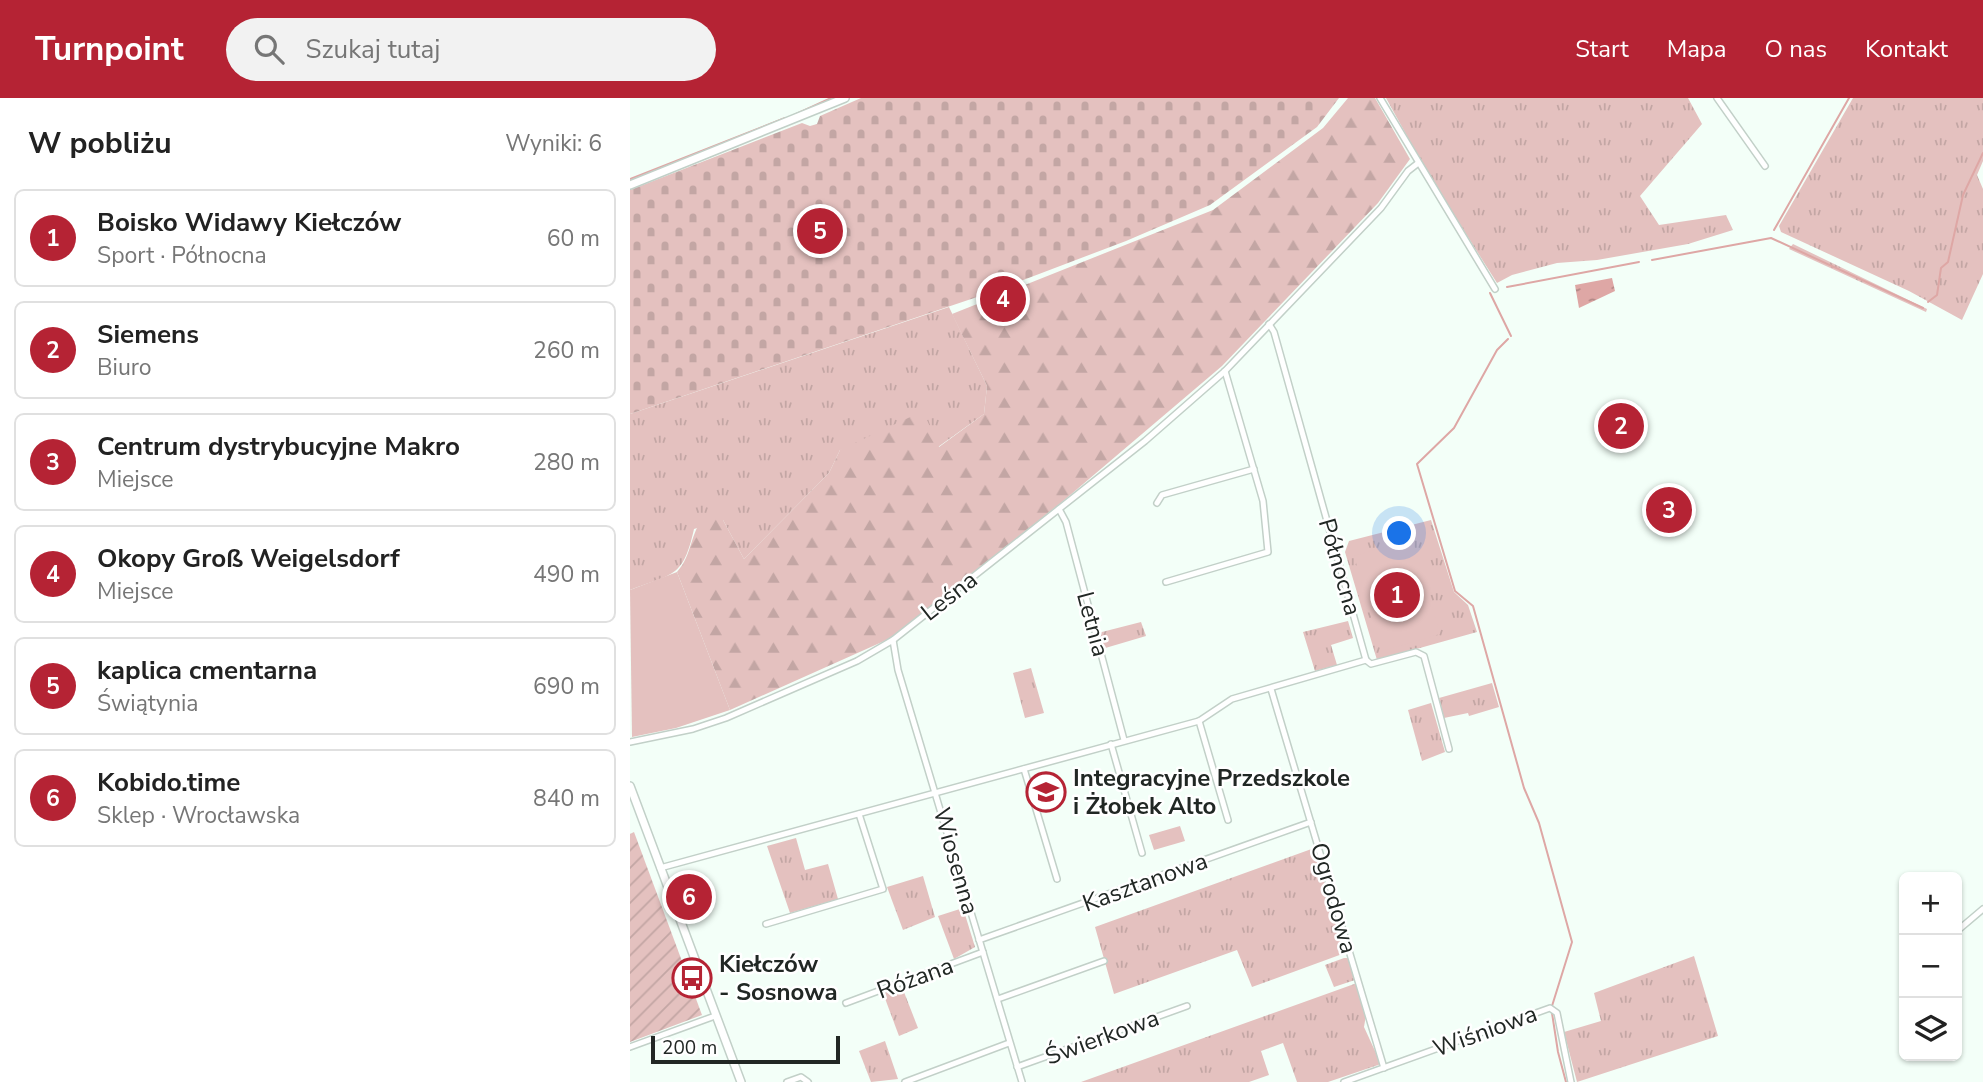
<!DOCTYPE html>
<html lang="pl">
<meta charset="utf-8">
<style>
:root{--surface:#fff;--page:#f2f2f2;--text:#222;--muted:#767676;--line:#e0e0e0;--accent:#b52334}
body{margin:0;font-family:"Nunito Sans",sans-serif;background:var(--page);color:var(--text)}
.controls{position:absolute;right:21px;bottom:21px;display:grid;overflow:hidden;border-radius:10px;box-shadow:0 2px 5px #0004}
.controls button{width:63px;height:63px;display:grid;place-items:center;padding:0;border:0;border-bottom:2px solid var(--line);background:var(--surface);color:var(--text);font:35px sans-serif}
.scale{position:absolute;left:21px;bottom:18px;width:189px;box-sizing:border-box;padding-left:7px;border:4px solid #212724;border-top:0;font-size:19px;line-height:24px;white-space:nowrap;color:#212724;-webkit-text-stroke:5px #fff;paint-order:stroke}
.you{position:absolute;left:770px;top:436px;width:24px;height:24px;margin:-18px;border:5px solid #fff;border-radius:50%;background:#1a73e8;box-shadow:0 0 0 10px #1a73e833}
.badge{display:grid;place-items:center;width:46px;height:46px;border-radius:50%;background:var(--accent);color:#fff;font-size:23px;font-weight:700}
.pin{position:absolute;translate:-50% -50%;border:4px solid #fff;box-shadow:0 2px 7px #0006}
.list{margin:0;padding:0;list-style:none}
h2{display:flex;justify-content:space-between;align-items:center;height:91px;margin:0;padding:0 28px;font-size:30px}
h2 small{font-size:23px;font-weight:400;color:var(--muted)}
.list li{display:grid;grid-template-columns:46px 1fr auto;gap:21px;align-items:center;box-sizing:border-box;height:98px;margin:0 14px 14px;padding:0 14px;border:2px solid var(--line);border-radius:10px}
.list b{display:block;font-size:26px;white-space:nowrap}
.list p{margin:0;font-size:23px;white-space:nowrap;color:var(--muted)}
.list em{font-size:23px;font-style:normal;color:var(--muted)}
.icon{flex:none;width:38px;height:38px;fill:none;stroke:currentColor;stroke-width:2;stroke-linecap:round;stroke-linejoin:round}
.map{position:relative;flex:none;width:1353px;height:984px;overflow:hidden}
header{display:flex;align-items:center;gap:42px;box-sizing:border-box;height:98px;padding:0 35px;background:var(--accent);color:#fff}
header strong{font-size:33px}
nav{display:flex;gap:38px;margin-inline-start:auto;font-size:24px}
.search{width:490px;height:63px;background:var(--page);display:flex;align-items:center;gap:18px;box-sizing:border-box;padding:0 24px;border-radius:38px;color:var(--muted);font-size:26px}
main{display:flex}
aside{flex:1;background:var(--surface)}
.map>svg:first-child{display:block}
</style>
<header>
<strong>Turnpoint</strong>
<div class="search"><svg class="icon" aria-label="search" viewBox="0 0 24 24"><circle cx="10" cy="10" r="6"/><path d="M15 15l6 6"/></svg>Szukaj tutaj</div>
<nav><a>Start</a><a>Mapa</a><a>O nas</a><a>Kontakt</a></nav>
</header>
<main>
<aside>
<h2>W pobliżu<small>Wyniki: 6</small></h2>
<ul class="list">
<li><span class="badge">1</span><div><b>Boisko Widawy Kiełczów</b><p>Sport · Północna</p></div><em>60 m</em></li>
<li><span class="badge">2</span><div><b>Siemens</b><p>Biuro</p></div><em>260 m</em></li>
<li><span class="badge">3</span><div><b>Centrum dystrybucyjne Makro</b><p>Miejsce</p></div><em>280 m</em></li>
<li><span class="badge">4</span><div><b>Okopy Groß Weigelsdorf</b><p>Miejsce</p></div><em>490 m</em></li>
<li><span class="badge">5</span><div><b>kaplica cmentarna</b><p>Świątynia</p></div><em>690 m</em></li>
<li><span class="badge">6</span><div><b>Kobido.time</b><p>Sklep · Wrocławska</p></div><em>840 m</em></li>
</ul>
</aside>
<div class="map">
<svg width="1353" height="984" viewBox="0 0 1353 984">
<defs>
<pattern id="grass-tufts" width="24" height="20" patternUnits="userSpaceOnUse" patternTransform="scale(1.75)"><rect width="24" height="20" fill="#e4c1bf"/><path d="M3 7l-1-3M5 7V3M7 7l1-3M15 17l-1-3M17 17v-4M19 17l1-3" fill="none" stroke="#c3a6a4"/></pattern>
<pattern id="forest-firs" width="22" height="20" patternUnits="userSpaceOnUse" patternTransform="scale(1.75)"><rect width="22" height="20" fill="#e4c1bf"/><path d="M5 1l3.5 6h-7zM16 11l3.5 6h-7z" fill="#c3a6a4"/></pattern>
<pattern id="cemetery-stones" width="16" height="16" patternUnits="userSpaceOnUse" patternTransform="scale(1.75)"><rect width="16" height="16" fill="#e4c1bf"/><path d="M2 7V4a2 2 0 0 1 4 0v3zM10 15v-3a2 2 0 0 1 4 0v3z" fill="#c3a6a4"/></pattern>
<pattern id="garden-furrows" width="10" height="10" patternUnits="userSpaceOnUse" patternTransform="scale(1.75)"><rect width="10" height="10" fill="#e4c1bf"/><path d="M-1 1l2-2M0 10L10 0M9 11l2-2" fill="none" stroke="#c3a6a4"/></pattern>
<pattern id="water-ripples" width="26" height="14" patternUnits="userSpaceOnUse" patternTransform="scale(1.75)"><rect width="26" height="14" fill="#dea7a5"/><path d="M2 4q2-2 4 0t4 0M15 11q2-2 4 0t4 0" fill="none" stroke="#b48886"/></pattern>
</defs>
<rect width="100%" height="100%" fill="#f3fff8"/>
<g fill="url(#grass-tufts)">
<polygon points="756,0 1058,0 1072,26 1010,98 1029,127 1096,117 1103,132 1058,146 967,162 927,165 882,177 867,185 798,76"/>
<polygon points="1223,0 1353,0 1353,63 1347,77 1353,91 1353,176 1332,222 1279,193 1151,134 1149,128"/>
<polygon points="1163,146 1297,211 1296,214 1159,151"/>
<path d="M319,209L357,288L354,316L308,349L210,352L199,375L114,461L93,422L64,431C53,480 44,475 0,492V316Z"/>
<polygon points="801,422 824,494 838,507 847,534 747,562 715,454 719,443"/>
<polygon points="718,523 723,540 701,547 707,567 685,573 673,534"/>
<polygon points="511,524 516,538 472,551 468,535"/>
<polygon points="401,570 414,615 395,620 383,575"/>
<polygon points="862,585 869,609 839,618 838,615 814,620 809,600"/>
<polygon points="801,605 815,654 792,663 778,612"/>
<polygon points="166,740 175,772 198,766 208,801 160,815 137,748"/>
<polygon points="687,749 716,847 715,855 622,889 607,852 484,896 465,829"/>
<polygon points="293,778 305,819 273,832 257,789"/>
<polygon points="333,810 345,849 324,861 308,818"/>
<polygon points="1064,858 1088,938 947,984 934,934 971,923 964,895"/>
<polygon points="714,860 719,860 725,882 704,889 695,867"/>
<polygon points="727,885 736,917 734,929 751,966 698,984 667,984 653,945 631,953 639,977 619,984 451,984"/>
<polygon points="272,889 288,930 269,938 253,895"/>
<polygon points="255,943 268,981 241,984 229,953"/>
</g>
<path fill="url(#forest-firs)" d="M718,0H745L780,61L748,105L592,268L432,404L261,540L100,612L47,474C63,456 59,437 75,417L93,422L114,461L199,375L210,352L293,313L309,349L354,316L357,288L322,216L583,112L693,30Z"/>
<polygon fill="url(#cemetery-stones)" points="231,0 709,0 687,29 580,107 496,143 356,196 0,316 0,92 172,25 180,28 187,26 190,18"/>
<g fill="#e4c1bf">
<polygon points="782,441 810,536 752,553 724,458"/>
<polygon points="47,474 100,612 46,630 2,639 0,492"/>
<polygon points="550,728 555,743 524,752 519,737"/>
</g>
<polygon fill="url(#garden-furrows)" points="4,734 72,917 0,944 0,736"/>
<polygon fill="url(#water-ripples)" points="982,180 985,193 949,210 945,187"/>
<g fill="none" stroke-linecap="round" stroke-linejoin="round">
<g stroke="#dea7a5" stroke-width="2">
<polyline points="164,17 201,0"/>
<polyline points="0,81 155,20"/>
<polyline points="1144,132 1219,0"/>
<polyline points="1022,162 1141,140 1293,210"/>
<polyline points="877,189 1009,164"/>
<polyline points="860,195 881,238"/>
<polyline points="1298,204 1307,197 1311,170 1318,164 1333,97 1353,55"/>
<polyline points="878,241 867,252 824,330 787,366 825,493 843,508 894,690 909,725 942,844 922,908"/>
<polyline points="922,915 928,954 936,984"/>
</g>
<g stroke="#c2d0c8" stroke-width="8">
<g id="minor">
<polyline points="750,0 865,191"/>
<polyline points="1087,0 1135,68"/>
<polyline points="639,226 644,234 736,562"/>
<polyline points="527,405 532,397 624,371"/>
<polyline points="429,411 436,424 494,642"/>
<polyline points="536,484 638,454 633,403 595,273"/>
<polyline points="263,542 268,572 392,984"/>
<polyline points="736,562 741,566 786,554 794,558 819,651"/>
<polyline points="641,591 754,970"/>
<polyline points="569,623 598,722"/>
<polyline points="0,644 63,631 96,620 227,563 263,542 515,343 595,273 751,110 778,73 787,66"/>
<polyline points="481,646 512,755"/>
<polyline points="394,671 427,781"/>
<polyline points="30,770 569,623 602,601 736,562"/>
<polyline points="136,826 253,791 229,716"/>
<polyline points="1327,833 1353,811"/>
<polyline points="349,842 681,724"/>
<polyline points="368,901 474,863"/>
<polyline points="216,905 353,854"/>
<polyline points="0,949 85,918"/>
<polyline points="387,969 557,908"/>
<polyline points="157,984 171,979 178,984"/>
<polyline points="275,984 379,945"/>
<polyline points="714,984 920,910 927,915 941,984"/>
</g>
</g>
<g stroke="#c2d0c8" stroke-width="10">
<g id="tertiary">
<polyline points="0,87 215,0"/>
<polyline points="0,688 111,984"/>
</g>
</g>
<use href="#minor" stroke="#fff" stroke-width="5"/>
<use href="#tertiary" stroke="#fff" stroke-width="7"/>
</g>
<defs>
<g id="school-ring" transform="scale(2.0125)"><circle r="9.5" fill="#fff" stroke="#b52334" stroke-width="1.5"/><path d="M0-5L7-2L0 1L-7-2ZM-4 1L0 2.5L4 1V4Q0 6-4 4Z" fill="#b52334"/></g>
<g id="bus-ring" transform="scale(2.0125)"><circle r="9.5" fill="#fff" stroke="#b52334" stroke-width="1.5"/><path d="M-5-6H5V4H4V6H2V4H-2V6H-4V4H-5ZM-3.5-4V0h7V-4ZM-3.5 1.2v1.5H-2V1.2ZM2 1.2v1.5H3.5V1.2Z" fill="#b52334"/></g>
</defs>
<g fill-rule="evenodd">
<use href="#school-ring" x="416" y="694"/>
<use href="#bus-ring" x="62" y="880"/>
</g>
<g text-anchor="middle" stroke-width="5" stroke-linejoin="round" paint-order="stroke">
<g font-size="24" fill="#212724" stroke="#fff">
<text transform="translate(710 469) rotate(74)" y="8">Północna</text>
<text transform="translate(319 498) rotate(-38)" y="8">Leśna</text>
<text transform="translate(463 526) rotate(75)" y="8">Letnia</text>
<text transform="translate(326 763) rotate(74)" y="8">Wiosenna</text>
<text transform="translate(515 784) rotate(-20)" y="8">Kasztanowa</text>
<text transform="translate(704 800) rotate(74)" y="8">Ogrodowa</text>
<text transform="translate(285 880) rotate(-20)" y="8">Różana</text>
<text transform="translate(855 933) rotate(-20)" y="8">Wiśniowa</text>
<text transform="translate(472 939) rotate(-20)" y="8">Świerkowa</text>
</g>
<g font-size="24" font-weight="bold" fill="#212724" stroke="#fff" text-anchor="start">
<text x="443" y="688">Integracyjne Przedszkole<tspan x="443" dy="28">i Żłobek Alto</tspan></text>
<text x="89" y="874">Kiełczów<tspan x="89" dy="28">- Sosnowa</tspan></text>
</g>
</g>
</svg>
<div class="controls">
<button>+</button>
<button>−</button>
<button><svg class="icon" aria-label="layers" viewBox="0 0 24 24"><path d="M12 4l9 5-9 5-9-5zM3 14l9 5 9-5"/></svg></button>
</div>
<div class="scale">200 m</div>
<div class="you"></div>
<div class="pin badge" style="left:767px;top:497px">1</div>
<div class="pin badge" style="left:991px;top:328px">2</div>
<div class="pin badge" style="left:1039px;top:412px">3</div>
<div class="pin badge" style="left:373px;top:201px">4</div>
<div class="pin badge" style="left:190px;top:133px">5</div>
<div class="pin badge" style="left:59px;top:799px">6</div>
</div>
</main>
